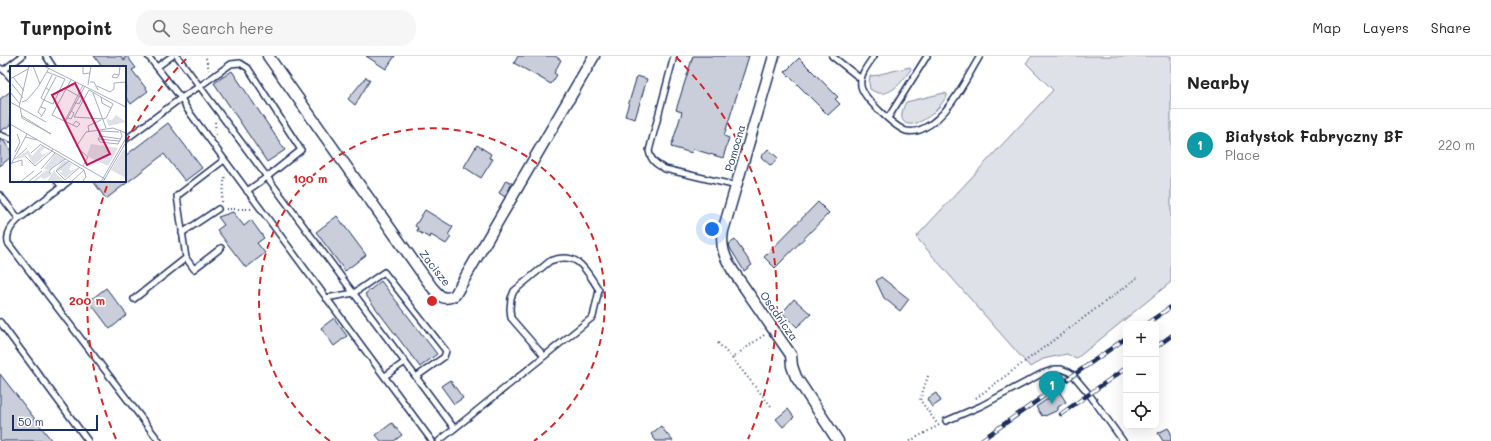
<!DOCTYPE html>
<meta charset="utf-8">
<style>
:root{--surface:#fff;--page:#f6f6f6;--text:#222;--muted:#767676;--line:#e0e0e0;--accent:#c8321e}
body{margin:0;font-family:Mali,sans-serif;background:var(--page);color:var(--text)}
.controls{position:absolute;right:12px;bottom:12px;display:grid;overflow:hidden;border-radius:8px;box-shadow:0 4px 16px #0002}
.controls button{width:36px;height:36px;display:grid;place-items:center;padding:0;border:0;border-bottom:1px solid var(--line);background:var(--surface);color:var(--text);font:20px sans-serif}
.scale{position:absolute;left:12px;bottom:10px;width:86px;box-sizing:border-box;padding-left:4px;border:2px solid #1b2f5e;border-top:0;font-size:11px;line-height:14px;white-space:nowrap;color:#1b2f5e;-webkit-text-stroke:3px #fff;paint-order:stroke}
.you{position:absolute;left:712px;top:173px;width:14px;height:14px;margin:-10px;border:3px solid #fff;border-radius:50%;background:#1a73e8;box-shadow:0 0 0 6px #1a73e833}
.badge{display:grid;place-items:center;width:26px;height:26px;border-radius:50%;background:var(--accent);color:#fff;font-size:13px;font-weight:700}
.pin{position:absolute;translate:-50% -33px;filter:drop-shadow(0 1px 2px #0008)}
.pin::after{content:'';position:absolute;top:21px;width:14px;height:12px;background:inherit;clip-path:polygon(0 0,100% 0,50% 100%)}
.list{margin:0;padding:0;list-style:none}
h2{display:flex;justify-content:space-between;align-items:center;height:52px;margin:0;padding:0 16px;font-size:17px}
h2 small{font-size:13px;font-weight:400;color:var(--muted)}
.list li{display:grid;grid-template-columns:26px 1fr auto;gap:12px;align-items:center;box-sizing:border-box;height:72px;padding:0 16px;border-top:1px solid var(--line)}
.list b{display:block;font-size:15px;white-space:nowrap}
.list p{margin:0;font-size:13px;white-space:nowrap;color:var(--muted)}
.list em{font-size:13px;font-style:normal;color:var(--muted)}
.icon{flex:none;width:22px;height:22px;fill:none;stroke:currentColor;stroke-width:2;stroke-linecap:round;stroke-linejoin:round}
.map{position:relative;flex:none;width:1171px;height:385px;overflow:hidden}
header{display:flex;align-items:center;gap:24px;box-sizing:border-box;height:56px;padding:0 20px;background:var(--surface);border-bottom:1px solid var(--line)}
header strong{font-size:19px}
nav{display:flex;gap:22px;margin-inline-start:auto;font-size:14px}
.search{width:280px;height:36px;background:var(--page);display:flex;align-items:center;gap:10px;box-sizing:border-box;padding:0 14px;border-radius:16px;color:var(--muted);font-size:15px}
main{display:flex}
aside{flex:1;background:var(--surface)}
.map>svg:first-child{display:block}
</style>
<header>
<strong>Turnpoint</strong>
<div class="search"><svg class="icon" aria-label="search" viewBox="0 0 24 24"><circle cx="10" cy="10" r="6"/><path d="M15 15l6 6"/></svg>Search here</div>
<nav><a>Map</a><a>Layers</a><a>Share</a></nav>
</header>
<main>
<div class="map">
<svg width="1171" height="385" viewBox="0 0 1171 385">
<rect width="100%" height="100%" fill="#fff"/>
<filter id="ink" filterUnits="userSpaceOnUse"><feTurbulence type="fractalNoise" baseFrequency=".025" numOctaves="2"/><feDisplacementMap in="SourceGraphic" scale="8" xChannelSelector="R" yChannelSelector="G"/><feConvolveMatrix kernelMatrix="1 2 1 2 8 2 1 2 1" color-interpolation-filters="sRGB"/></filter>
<g filter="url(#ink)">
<g fill="#dee1e7" stroke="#7c88a2">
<polygon points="1032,0 1171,0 1171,226 1076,303 1067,298 1043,303 1030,311 916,181 1053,34 1026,7"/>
<path d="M910,11L911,13C902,26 888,46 870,33L869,27L870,20L879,19L880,18Z"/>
<path d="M944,37L947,38V40C941,49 935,57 925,63C907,74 895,67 906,46Z"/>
</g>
<g fill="#caceda" stroke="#1b2f5e">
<polygon points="94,0 121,0 125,5 125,0 127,0 136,12 132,14 148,35 131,48 125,40 125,11 102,11"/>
<polygon points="366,0 395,0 386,13"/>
<polygon points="518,0 555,0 561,4 554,17 557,19 551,28 514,7"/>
<polygon points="693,0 749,0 724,80 729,82 723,102 693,93 692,97 671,91 682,56 676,54"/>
<polygon points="799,2 838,41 835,43 840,48 828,59 785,16"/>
<polygon points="232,15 285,94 267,106 214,27"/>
<polygon points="637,20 647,23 635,63 625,60"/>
<polygon points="366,21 370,24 355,49 348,43"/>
<polygon points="11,35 11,69 0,75 0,43"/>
<polygon points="168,67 202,112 185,125 164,98 106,143 93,125 125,125 125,100"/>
<polygon points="0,83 3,84 11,95 11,101 0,110"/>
<polygon points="477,89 491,98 489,102 493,103 481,122 464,111"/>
<polygon points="768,93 778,102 771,110 761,101"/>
<polygon points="506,124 512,127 505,141 499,137"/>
<polygon points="818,146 829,157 775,212 764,201"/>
<polygon points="425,154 453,171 448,179 451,181 446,188 431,179 430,182 417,175 418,172 415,170"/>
<polygon points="233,156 244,170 251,164 264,182 257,187 265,197 246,212 217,174 224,169 218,161"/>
<polygon points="337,160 366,199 345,215 316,176"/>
<polygon points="735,184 752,209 744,215 730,192 729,188"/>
<polygon points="881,221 909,243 900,255 884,242 876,225"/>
<polygon points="381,225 437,298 420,311 365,238"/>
<polygon points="106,232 127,259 110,273 89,245"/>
<polygon points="794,243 811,258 797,271 782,257"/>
<polygon points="334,262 347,280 334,290 321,272"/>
<polygon points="0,318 52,385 0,385"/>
<polygon points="450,324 463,342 454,348 441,330"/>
<polygon points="1059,335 1066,346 1058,351 1058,354 1045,360 1044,359 1042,360 1036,351"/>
<polygon points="936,337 941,345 932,351 927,343"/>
<polygon points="788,353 794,361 783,371 776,363"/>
<polygon points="392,367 402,379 394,385 381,385 376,379"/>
<polygon points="661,370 666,377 673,385 656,385 651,378"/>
<polygon points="1168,372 1171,377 1171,385 1163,385 1158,377"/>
</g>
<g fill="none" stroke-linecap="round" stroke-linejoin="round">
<g stroke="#1b2f5e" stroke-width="8">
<g id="service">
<polyline points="46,0 53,11"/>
<polyline points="148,0 181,42 187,53 432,385"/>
<polyline points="177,0 454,372"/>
<path d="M674,0L649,95C651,105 656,108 665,113L737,130"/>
<polyline points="832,0 861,23"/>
<path d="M874,0C868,9 859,19 861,30C863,42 895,71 906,75C912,76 919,75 924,72C949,60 966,23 980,0"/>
<polyline points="157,11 172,0"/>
<polyline points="0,12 4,14 11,22"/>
<polyline points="4,14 22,0"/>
<polyline points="888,62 927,0"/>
<polyline points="0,79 11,83"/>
<polyline points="125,84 181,42 200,30 231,8 240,7 248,12 301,94 267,121 247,135"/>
<polyline points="57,125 62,131"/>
<polyline points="0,139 19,163 69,125"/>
<path d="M19,163C12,170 6,176 8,187L159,385"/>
<polyline points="182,177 218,153"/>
<polyline points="186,202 194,213 221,192"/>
<polyline points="326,242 354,237 384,216 446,295 444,301 416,321"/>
<polyline points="134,243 186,202 177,140 224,104"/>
<polyline points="0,266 88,385"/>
<polyline points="385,320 405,306"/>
<polyline points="946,365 981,350 1041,318 1055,313 1061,313 1069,316 1073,319 1089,338 1123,385"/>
<path d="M439,385L593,261L599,234C586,214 578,194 550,205L514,235L511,242L510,253L511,262L544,300"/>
</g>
</g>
<g stroke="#1b2f5e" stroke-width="13">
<g id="minor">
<path d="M268,0L431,230C439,239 443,246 455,239L594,0"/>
<path d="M774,0L723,175C720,191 725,202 733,215L791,299L792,310L796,321L838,385"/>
</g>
</g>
<g stroke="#1b2f5e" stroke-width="2" stroke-dasharray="1 3" stroke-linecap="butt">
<polyline points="206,2 209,14"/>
<polyline points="215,66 216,79"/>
<polyline points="222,146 225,118"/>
<polyline points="226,153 251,153"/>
<polyline points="764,279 732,302 771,350"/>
<polyline points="718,287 732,302"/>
<polyline points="928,320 920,344 938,369"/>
<polyline points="976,342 1137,222"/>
<polyline points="910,385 941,368"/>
</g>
<use href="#service" stroke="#fff" stroke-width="5"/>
<use href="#minor" stroke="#fff" stroke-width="10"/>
<g stroke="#1b2f5e" stroke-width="4.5">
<g id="rail">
<polyline points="1146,268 1171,251"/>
<polyline points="1156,291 1171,280"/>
<polyline points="1061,358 1126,312"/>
<polyline points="980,385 1126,282"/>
</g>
</g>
<use href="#rail" stroke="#fff" stroke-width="3" stroke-dasharray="9" stroke-linecap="butt"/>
</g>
</g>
<g fill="none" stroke="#d62828" stroke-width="2" stroke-dasharray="7 5">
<path d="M330 385A173 173 0 1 1 534 385"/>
<path d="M116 383A345 345 0 0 1 108 127M126 86A345 345 0 0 1 188 1M676 1A345 345 0 0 1 748 383"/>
</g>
<g text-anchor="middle" stroke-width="3.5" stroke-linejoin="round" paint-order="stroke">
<g font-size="11" fill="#1b2f5e" stroke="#fff">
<text transform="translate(735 92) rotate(-74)" y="4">Pomocna</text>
<text transform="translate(435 212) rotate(52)" y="4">Zacisze</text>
<text transform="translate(779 260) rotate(55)" y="4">Osadnicza</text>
</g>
</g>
<g transform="translate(10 10)">
<rect width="116" height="116" fill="#fff"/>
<path d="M106,49L116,56L99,60L96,53L102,54ZM81,78L108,82L98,100L79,91L77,89ZM31,80L35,82L30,86L32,89L40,85L24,99L17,88L14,91L8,93L7,92L18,84L22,90ZM113,84H116V112L101,104ZM45,88L54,93L49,97L46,95L48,97L38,105L41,109L34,114L36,112L33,113L31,111L25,116H22L36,104L38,105L36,103L33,104ZM54,94L62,98L59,103L61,105L69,101L55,112L49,106H53L51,104L48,106L46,103ZM45,102V106L54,116H37Z" fill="#dee1e7"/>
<path fill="none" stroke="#a4acbf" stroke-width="1" d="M23,0L30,18M34,0L116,41M73,0V8L80,7M109,9L107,12L102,11L104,8L109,9L110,0M3,11L14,25M0,13L18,3M61,14L56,23L72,32L69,38L64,36M80,16H84L88,24M2,18L13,32M78,19L81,0M87,20L100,26L104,23V17L116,16M36,22L39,24L46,11M56,23L42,49L48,52L67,61L70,58L66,55L63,59M39,24L34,34L31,32L42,9M0,26L10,38M83,27L96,62M91,31L92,37L101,42L103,38L79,24L64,51L93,53M0,36L36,56M12,36L17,34L28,21L39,2M9,41L19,0M10,41L12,52L41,68L12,50M31,41L36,43L31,51M32,50L28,46L34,34L43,38L55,13L37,6M58,52L61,53L64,47L61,45M93,53L96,52L101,42M55,55L73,19M56,55L75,20M0,58L95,113M79,66L78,60L91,54M89,70L90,65L109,66M15,71L27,74M88,73L90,76L108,78L112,70L110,64M88,73L90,70L111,73M88,73L109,75M66,81L76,66L103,62L116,67M43,83L42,85L74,104L76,111L72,116M71,85L78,91L73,100M5,86L10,76L7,68M21,87L31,78M15,90L25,100L42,85L31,79M5,93L17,82M59,95L46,105L55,114L70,101M2,97L12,94V100M0,100L17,68M31,103L45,87M41,108L39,106L41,103L55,93M62,115L74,104M10,116L24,105M18,116L32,105M91,116L116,72M93,116L116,76"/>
<path fill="#c2185b" fill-opacity="0.15" stroke="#c2185b" stroke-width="2" d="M65,17L100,88L77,99L42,29Z"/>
<rect width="116" height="116" fill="none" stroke="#1b2f5e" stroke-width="2"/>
</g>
<circle cx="432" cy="245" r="6" fill="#d62828" stroke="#fff" stroke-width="2"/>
<g font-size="12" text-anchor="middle" font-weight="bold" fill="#d62828" stroke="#fff" stroke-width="3.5" stroke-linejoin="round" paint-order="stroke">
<text x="310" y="127">100 m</text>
<text x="87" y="249">200 m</text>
</g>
</svg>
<div class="controls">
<button>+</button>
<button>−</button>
<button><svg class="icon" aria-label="locate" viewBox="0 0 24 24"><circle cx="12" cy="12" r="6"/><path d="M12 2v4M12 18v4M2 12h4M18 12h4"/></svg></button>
</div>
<div class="scale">50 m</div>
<div class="you"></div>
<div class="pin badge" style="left:1052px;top:348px;background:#0f9aa8">1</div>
</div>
<aside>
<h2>Nearby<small></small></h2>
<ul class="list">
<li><span class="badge" style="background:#0f9aa8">1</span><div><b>Białystok Fabryczny BF</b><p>Place</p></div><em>220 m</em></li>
</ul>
</aside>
</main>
